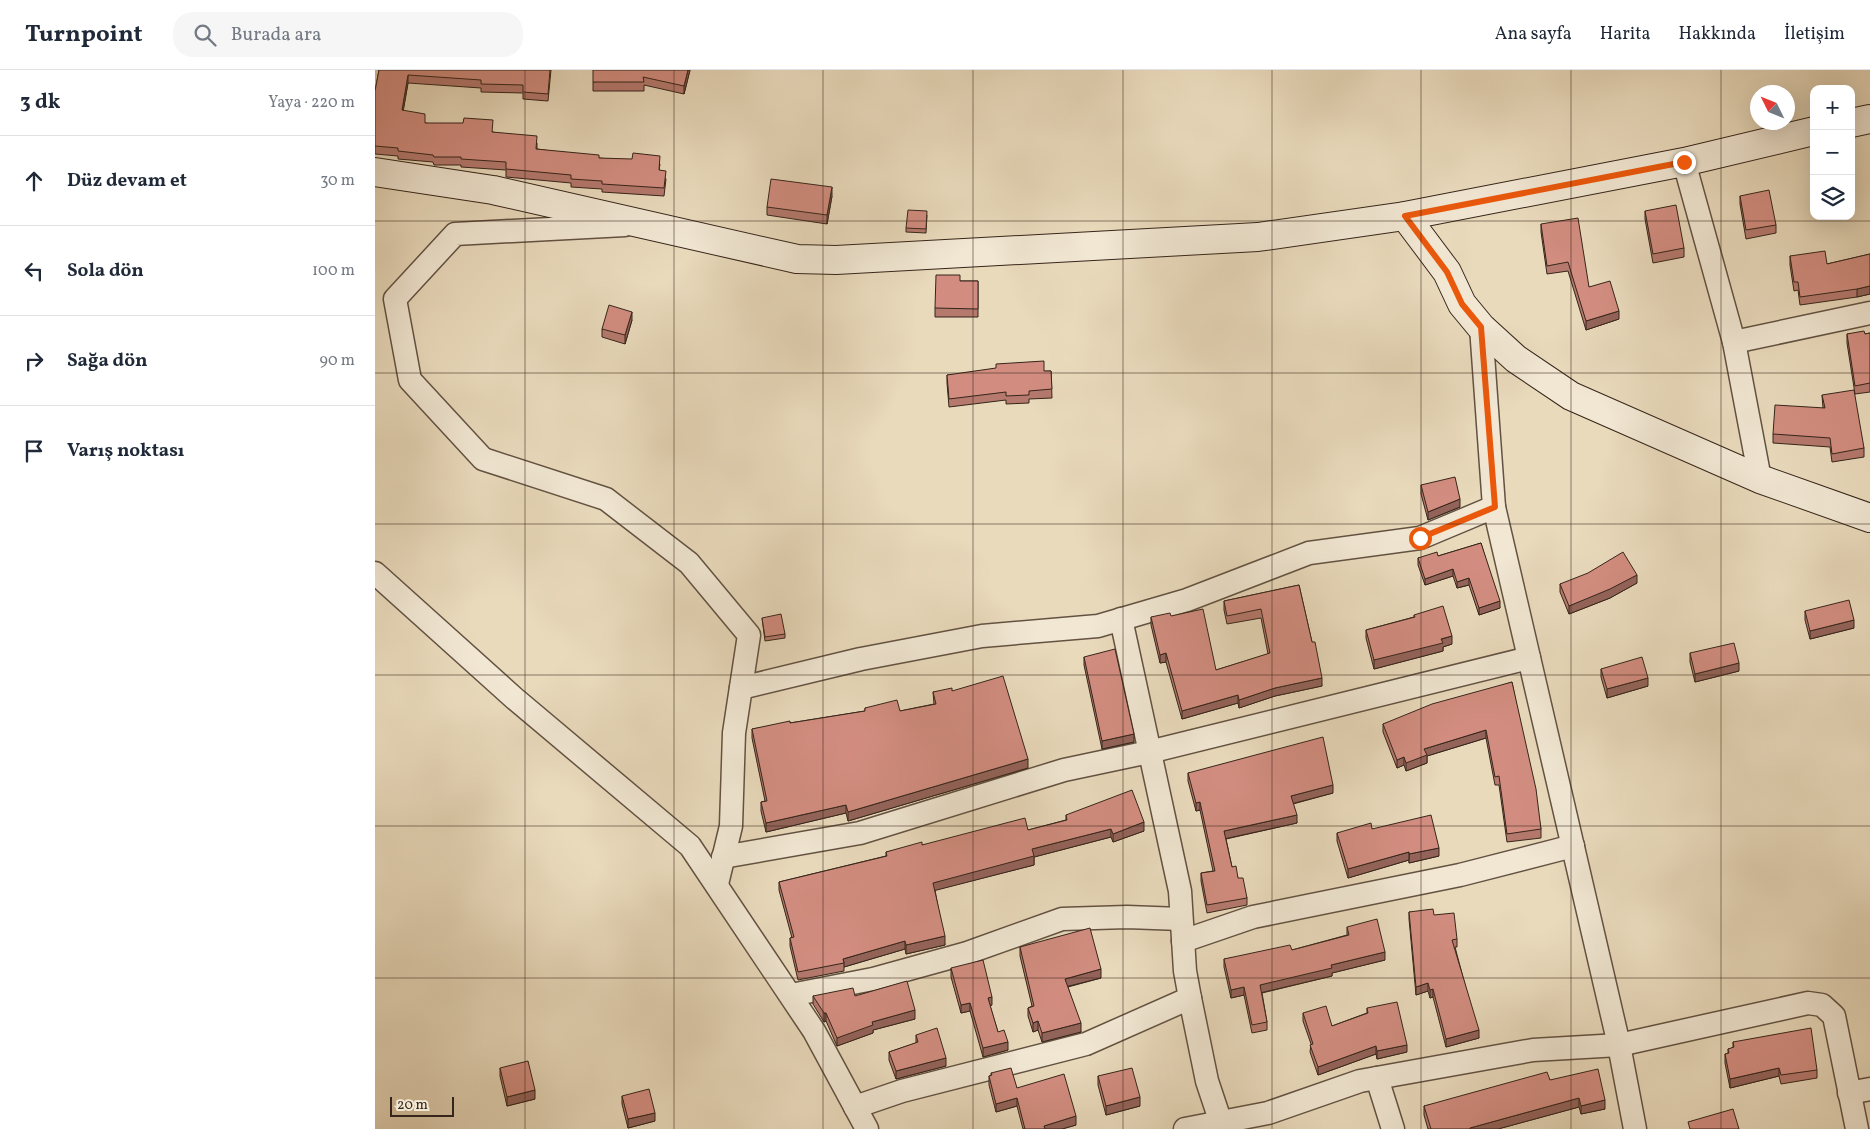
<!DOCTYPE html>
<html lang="tr">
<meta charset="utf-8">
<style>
:root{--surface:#fff;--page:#f6f6f7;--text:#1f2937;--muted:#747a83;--line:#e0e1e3}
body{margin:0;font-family:Vollkorn,serif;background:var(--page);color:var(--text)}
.controls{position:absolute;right:15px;top:15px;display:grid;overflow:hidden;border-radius:10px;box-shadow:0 5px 20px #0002}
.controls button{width:45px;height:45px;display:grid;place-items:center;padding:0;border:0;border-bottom:1px solid var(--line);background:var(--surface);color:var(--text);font:25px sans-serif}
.compass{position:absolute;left:1375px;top:15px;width:45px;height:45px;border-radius:50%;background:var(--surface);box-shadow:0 5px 20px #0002;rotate:313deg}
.scale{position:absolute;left:15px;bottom:12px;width:64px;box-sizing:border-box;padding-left:5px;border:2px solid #36251a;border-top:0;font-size:14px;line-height:18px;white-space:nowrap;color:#36251a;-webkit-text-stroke:4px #f1e7d3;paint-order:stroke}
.stop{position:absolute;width:15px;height:15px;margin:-11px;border:4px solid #ea580c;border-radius:50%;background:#fff}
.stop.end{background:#ea580c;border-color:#fff;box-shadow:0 1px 5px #0008}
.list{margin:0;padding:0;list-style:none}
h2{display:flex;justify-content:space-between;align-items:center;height:65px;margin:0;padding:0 20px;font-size:21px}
h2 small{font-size:16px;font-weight:400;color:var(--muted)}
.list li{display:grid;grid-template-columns:32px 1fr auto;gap:15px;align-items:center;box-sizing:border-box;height:90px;padding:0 20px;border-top:1px solid var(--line)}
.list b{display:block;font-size:19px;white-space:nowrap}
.list em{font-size:16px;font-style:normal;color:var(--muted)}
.icon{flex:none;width:28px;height:28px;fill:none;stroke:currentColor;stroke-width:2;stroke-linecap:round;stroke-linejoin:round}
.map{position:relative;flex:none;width:1495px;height:1059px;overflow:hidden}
header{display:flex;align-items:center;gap:30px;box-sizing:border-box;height:70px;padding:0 25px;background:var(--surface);border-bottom:1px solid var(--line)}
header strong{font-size:24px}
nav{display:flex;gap:28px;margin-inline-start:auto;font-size:18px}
.search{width:350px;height:45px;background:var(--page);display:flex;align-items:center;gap:12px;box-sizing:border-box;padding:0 18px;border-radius:20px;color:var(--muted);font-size:19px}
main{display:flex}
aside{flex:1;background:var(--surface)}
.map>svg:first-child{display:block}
</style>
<header>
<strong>Turnpoint</strong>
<div class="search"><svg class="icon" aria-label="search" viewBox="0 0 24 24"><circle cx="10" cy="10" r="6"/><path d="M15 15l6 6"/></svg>Burada ara</div>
<nav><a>Ana sayfa</a><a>Harita</a><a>Hakkında</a><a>İletişim</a></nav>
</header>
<main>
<aside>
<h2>3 dk<small>Yaya · 220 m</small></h2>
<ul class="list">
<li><svg class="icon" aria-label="ahead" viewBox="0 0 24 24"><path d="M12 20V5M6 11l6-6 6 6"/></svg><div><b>Düz devam et</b></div><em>30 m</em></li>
<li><svg class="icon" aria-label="left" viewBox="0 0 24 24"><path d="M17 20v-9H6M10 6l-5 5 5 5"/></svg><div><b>Sola dön</b></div><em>100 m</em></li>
<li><svg class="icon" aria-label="right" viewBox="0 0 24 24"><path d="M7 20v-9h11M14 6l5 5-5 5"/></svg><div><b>Sağa dön</b></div><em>90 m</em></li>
<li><svg class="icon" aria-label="arrive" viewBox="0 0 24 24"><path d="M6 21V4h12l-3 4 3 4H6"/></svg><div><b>Varış noktası</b></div></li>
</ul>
</aside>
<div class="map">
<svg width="1495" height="1059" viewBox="0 0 1495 1059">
<rect width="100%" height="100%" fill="#e9dabc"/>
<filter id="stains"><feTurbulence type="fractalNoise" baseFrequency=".004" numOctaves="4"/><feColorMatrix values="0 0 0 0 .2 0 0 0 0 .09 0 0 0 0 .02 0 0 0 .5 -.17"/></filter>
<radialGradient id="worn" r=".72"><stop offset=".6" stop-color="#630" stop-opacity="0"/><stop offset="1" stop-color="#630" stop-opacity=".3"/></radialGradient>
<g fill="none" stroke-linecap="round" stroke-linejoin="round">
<g stroke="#635242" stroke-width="25">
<g id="street">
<polyline points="1309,92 1359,272 1385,409"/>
<polyline points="250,155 80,164 20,229 35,310 108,389 231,429 314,493 374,565 359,663 356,756 342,814"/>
<polyline points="1359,272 1495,243"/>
<polyline points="1119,437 1244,975 1260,1059"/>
<polyline points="0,503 139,628 315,776 439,961 492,1059"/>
<polyline points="746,549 805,821 810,901 815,928 832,1011 848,1059"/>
<polyline points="366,618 486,589 607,566 723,556 812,530 934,483 1045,468 1119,437 1106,257"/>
<polyline points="348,787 485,763 689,700 774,682 1154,588"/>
<polyline points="808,871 878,847 1085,805 1198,776"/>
<polyline points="416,925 498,909 592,883 687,849 752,847 806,849"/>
<polyline points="1002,1008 1018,1059"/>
<polyline points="1474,1023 1495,1019"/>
<polyline points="480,1037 527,1021 711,974 815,928"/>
<polyline points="810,1059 893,1043 985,1011 1158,980 1244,975 1433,933 1447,935 1459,946 1482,1059"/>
</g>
</g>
<g stroke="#36251a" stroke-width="30">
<g id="secondary">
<polyline points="1476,53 1495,49"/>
<polyline points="0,102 118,120 422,189 461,190 883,167 1030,146 1309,92 1439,61"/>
<polyline points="1030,146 1072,202 1087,234 1106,257 1141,289 1196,326 1385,409 1495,448"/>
</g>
</g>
<use href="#street" stroke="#f1e7d3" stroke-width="22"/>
<use href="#secondary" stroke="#f1e7d3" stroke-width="28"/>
</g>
<g fill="#b5796e" stroke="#36251a">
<polygon points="4,0 176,0 173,31 148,29 148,23 106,22 106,18 33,13 28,41 50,53 118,62 162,73 162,79 224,88 285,94 284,100 291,109 289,126 227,122 227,119 196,117 196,113 131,107 131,100 86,97 86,95 59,95 58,92 23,89 23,86 0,84 0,21"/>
<polygon points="315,0 309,24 269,15 269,21 218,21 218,12"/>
<polygon points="457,126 452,154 392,145 392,137"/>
<polygon points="1365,126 1401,155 1401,163 1371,169 1365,134"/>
<polygon points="1270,141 1309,178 1309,187 1278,193 1270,149"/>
<polygon points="552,145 551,163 531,162 531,158"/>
<polygon points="1166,154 1214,217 1244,249 1211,260 1193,201 1172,204 1166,162"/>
<polygon points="1495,184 1495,224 1482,227 1425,235 1423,220 1419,221 1415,195 1415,186 1452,194"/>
<polygon points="585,211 603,211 603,247 560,247 560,238"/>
<polygon points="257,250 250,274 227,267 227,259"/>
<polygon points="1495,263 1495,322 1480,324 1472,273 1472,264 1490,264"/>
<polygon points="676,301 677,328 654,329 654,333 631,334 631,330 574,337 572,313 572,305"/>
<polygon points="1447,325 1489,378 1489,387 1457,392 1455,377 1398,373 1398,364 1448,338"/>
<polygon points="1046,415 1085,437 1053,450 1046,424"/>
<polygon points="1106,473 1125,538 1104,545 1094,515 1082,518 1078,506 1050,515 1043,495 1043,488 1063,486"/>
<polygon points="1262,513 1235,528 1194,544 1185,522 1185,514"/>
<polygon points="924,515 947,616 900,626 864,638 863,633 807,649 791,592 785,593 776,555 776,547 841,600 893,584 886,548 852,554 849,540 849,531"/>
<polygon points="1430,541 1479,558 1435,569 1430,550"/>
<polygon points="1039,545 1077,574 1068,577 1068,581 999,599 991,568 991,560 1039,547"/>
<polygon points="387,548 410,564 410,568 390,571"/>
<polygon points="1315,583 1364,601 1320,612 1315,592"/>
<polygon points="709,587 759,672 727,679 709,595"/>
<polygon points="1226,599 1273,616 1232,628 1226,607"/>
<polygon points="1137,612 1166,759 1166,768 1132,772 1124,715 1120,715 1111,668 1052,686 1052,693 1031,701 1029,695 1022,698 1008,662 1008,654"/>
<polygon points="577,621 653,698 473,751 471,743 391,762 386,741 386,732 390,731 377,668 377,659 490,641 490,638 525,641 559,634 558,622"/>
<polygon points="813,703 958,723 918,734 922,753 851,769 857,797 863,808 872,828 872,835 832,843 826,811 826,803 838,801 825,740 821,741 813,711"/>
<polygon points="691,745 769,761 738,772 736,767 659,787 659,795 560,820 570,875 531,884 530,879 469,897 469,901 423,910 415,876 415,868 417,868 404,820 404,812 511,786 511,782 547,775 653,760 691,750"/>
<polygon points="997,759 1064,786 1034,793 1034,790 973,808 962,771 962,763"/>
<polygon points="1034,842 1059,845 1082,869 1082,877 1080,877 1104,968 1071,977 1058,927 1055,928 1053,921 1041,925 1034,849"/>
<polygon points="972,857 1010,890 957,903 957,906 887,923 892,952 892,960 877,963 869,925 856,928 849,897 849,889 917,880 972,865"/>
<polygon points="645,877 726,908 693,917 706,962 667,972 663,960 658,962 653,946 653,938 657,936 645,886"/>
<polygon points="576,898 617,935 615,936 623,962 633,980 608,987 595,941 586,943 576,907"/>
<polygon points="438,926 540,949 498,960 498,963 462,976 451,951 449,952 438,934"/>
<polygon points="992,938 1032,982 1002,989 1001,984 943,1005 935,982 936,974 928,951 928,943 957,956 992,943"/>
<polygon points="541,965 571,996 521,1009 514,990 514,982 541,973"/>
<polygon points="1358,972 1442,1000 1442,1008 1406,1014 1404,1006 1355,1018 1350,993 1350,984 1353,984 1353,979 1358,978"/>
<polygon points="125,998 160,1029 132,1036 125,1006"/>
<polygon points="616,1003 642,1018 701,1055 687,1059 648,1059 642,1036 621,1042 614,1015 614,1006 616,1006"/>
<polygon points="723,1006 765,1036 731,1045 723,1015"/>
<polygon points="1175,1010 1230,1039 1206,1044 1204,1037 1123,1059 1053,1059 1049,1045 1049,1036"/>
<polygon points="247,1026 280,1051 253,1058 247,1034"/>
</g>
<g fill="#93635a" stroke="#36251a">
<polygon points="313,0 315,0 309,24 309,16"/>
<polygon points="33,5 33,13 27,48 27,40"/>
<polygon points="457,117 457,126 452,154 452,145"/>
<polygon points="1495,216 1495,224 1482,227 1482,219"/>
<polygon points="1244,241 1244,249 1211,260 1211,251"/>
<polygon points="257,242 257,250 250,274 250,265"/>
<polygon points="1085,429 1085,437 1053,450 1053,442"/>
<polygon points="1078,499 1078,506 1050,515 1050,509"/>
<polygon points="1262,505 1262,513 1235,528 1194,544 1194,536"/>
<polygon points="1094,508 1094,515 1082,518 1082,512"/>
<polygon points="1125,531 1125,538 1104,545 1104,538"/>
<polygon points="1479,550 1479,558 1435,569 1435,561"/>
<polygon points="1077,566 1077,574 1068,577 1068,581 999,599 999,590"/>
<polygon points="791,583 791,592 785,593 785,585"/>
<polygon points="1364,593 1364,601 1320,612 1320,604"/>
<polygon points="947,608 947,616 900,626 864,638 864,630 900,618"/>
<polygon points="1273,608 1273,616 1232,628 1232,619"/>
<polygon points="863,625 863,633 807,649 807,641"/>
<polygon points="1111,660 1111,668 1052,686 1052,693 1031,701 1031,693 1049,679"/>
<polygon points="759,664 759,672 727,679 727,671"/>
<polygon points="1029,687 1029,695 1022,698 1022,690"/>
<polygon points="653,689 653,698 473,751 473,742"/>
<polygon points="958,715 958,723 916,734 916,726"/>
<polygon points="825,732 825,740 821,741 821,733"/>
<polygon points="471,735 471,743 391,762 391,753"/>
<polygon points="922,745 922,753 849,769 849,761"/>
<polygon points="769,752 769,761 738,772 738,764"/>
<polygon points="736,759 736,767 659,787 659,795 558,821 558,813 657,779"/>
<polygon points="1064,778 1064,786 1034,793 1034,784"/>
<polygon points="1034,782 1034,790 973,808 973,799"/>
<polygon points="570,866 570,875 531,884 531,875"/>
<polygon points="530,871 530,879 469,897 469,893 468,889"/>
<polygon points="1010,882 1010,890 957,903 957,906 885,923 885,915 956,895"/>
<polygon points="726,899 726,908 690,917 690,909"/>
<polygon points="1053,913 1053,921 1041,925 1041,917"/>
<polygon points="869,917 869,925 856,928 856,920"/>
<polygon points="1058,919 1058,927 1055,928 1055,920"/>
<polygon points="617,927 617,935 613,936 613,928"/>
<polygon points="595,933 595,941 586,943 586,935"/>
<polygon points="540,940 540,949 498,960 498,963 462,976 462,968 497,952"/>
<polygon points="449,943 451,943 451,951 449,952"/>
<polygon points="663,951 663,960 658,962 658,953"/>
<polygon points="706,953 706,962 667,972 667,963"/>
<polygon points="1104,960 1104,968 1071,977 1071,969"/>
<polygon points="633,972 633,980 608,987 608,978"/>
<polygon points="1032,975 1032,982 1002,989 1002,981"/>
<polygon points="1001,976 1001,984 943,1005 943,997"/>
<polygon points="571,988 571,996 521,1009 521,1001"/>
<polygon points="1404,998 1404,1006 1355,1018 1355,1009"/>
<polygon points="160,1020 160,1029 132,1036 132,1027"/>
<polygon points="765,1027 765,1036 731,1045 731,1036"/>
<polygon points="642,1028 642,1036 621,1042 621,1034"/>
<polygon points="1204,1028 1204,1037 1123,1059 1095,1059 1095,1058"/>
<polygon points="1230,1030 1230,1039 1206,1044 1206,1036"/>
<polygon points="280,1043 280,1051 253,1058 253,1049"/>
<polygon points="701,1046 701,1055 687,1059 669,1059 669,1056"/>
</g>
<g fill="#d28d80" stroke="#36251a">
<polygon points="4,0 175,0 173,24 148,22 148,15 106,14 106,10 33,5 27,40 50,44 50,53 88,53 89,48 118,50 117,62 162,66 161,79 224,85 224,88 257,89 258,83 285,86 284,100 291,101 289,118 227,114 227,111 196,109 196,105 131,99 131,92 86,89 86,87 59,87 58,85 23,81 23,78 0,76 0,21"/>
<polygon points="218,0 313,0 309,16 268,7 269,12 218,12"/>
<polygon points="396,109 457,117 452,145 392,137"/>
<polygon points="1394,120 1401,155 1371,160 1365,126"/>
<polygon points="1301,135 1309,178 1278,184 1270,141"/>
<polygon points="533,140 552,141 551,159 531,158"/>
<polygon points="1203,148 1214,217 1235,211 1244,241 1211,251 1193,192 1172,196 1166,154"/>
<polygon points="1450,181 1452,194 1495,184 1495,216 1482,219 1425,227 1423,212 1419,212 1415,186"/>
<polygon points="561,205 585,205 585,211 603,211 603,239 560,238"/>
<polygon points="234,235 257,242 250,265 227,259"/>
<polygon points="1489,261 1490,264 1495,263 1495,313 1480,316 1472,264"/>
<polygon points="669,291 669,301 676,301 677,319 654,321 654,325 631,326 631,322 574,329 572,305 621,298 621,294"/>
<polygon points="1479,320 1489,378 1457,384 1455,368 1398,364 1400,335 1450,338 1447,325"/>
<polygon points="1080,407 1085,429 1053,442 1046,415"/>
<polygon points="1106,473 1125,531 1104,538 1094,508 1082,512 1078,499 1050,509 1043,488 1062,482 1063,486"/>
<polygon points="1248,482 1262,505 1235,519 1194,536 1185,514 1213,503"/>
<polygon points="924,515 937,572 940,572 947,608 900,618 864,630 863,625 807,641 791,583 785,585 776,547 795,543 796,546 828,539 841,600 895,583 886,539 852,546 849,531"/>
<polygon points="1474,530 1479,550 1435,561 1430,541"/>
<polygon points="1068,536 1077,566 1066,569 1068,573 999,590 991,560 1040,547 1039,545"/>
<polygon points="406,544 410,564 390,567 387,548"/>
<polygon points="1359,573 1364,593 1320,604 1315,583"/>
<polygon points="740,579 759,664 727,671 709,587"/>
<polygon points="1267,587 1273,608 1232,619 1226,599"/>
<polygon points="628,606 653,689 473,742 471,735 391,753 386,732 392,731 377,659 415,651 415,653 490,641 490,638 522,630 525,641 561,634 558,622 577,618 577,621"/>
<polygon points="1137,612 1161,719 1166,759 1132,764 1124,706 1120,707 1111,660 1049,679 1052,685 1031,693 1029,687 1022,690 1008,654 1057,634"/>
<polygon points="948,667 958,715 916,726 922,745 849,761 857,797 861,796 863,808 868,808 872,828 832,835 826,803 840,801 825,732 821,733 813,703"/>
<polygon points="757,720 769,752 738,764 736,759 657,779 659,786 558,813 570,866 531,875 530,871 468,889 469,893 423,902 415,868 419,867 404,812 512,786 511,782 547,772 547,775 650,748 653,760 692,750 691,745"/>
<polygon points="1056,745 1064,778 1034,784 1034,782 973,799 962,763 996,753 997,759"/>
<polygon points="1058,839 1059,845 1079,843 1082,869 1077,870 1104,960 1071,969 1058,919 1055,920 1053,913 1041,917 1034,842"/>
<polygon points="1002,849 1010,882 956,895 957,898 885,915 892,952 877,955 869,917 856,920 849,889 915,875 917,880 974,865 972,857"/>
<polygon points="715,858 726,899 690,909 706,953 667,963 663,951 658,953 653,938 659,936 645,877"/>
<polygon points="608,890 617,927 613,928 623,962 629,960 633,972 608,978 595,933 586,935 576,898"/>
<polygon points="532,911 540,940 497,952 498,955 462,968 451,943 449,943 438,926 478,918 480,926"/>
<polygon points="1022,932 1032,975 1002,981 1001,976 943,997 935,975 938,974 928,943 951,936 957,956 993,943 992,938"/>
<polygon points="562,958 571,988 521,1001 514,982 543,972 541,965"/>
<polygon points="1436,958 1442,1000 1406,1005 1404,998 1355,1009 1350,984 1354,983 1353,979 1359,977 1358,972"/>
<polygon points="153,991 160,1020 132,1027 125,998"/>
<polygon points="636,998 642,1018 689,1004 701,1046 669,1056 670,1059 650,1059 642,1028 621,1034 614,1006 617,1005 616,1003"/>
<polygon points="757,998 765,1027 731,1036 723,1006"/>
<polygon points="1223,999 1230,1030 1206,1036 1204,1028 1095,1058 1095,1059 1056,1059 1049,1036 1172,1002 1175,1010"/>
<polygon points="274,1019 280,1043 253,1049 247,1026"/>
<polygon points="1358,1039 1364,1059 1315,1059 1313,1052"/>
</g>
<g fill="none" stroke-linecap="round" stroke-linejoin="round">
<polyline stroke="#ea580c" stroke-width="6" points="1045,468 1120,437 1106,257 1087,234 1072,202 1030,146 1309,92"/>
</g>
<path fill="none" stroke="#36251a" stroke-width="1" stroke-opacity="0.55" d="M150,0V1059M299,0V1059M448,0V1059M598,0V1059M748,0V1059M897,0V1059M1046,0V1059M1196,0V1059M1346,0V1059M0,151H1495M0,303H1495M0,454H1495M0,605H1495M0,756H1495M0,908H1495"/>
<rect width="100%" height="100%" filter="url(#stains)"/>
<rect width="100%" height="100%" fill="url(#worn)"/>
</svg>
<div class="controls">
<button>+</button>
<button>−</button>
<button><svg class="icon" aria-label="layers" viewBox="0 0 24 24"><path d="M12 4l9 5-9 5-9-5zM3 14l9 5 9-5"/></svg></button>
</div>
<svg class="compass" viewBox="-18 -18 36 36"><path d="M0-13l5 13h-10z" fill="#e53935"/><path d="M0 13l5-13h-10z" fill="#747a83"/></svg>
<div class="scale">20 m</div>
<div class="stop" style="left:1045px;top:468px"></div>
<div class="stop end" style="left:1309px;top:92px"></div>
</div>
</main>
